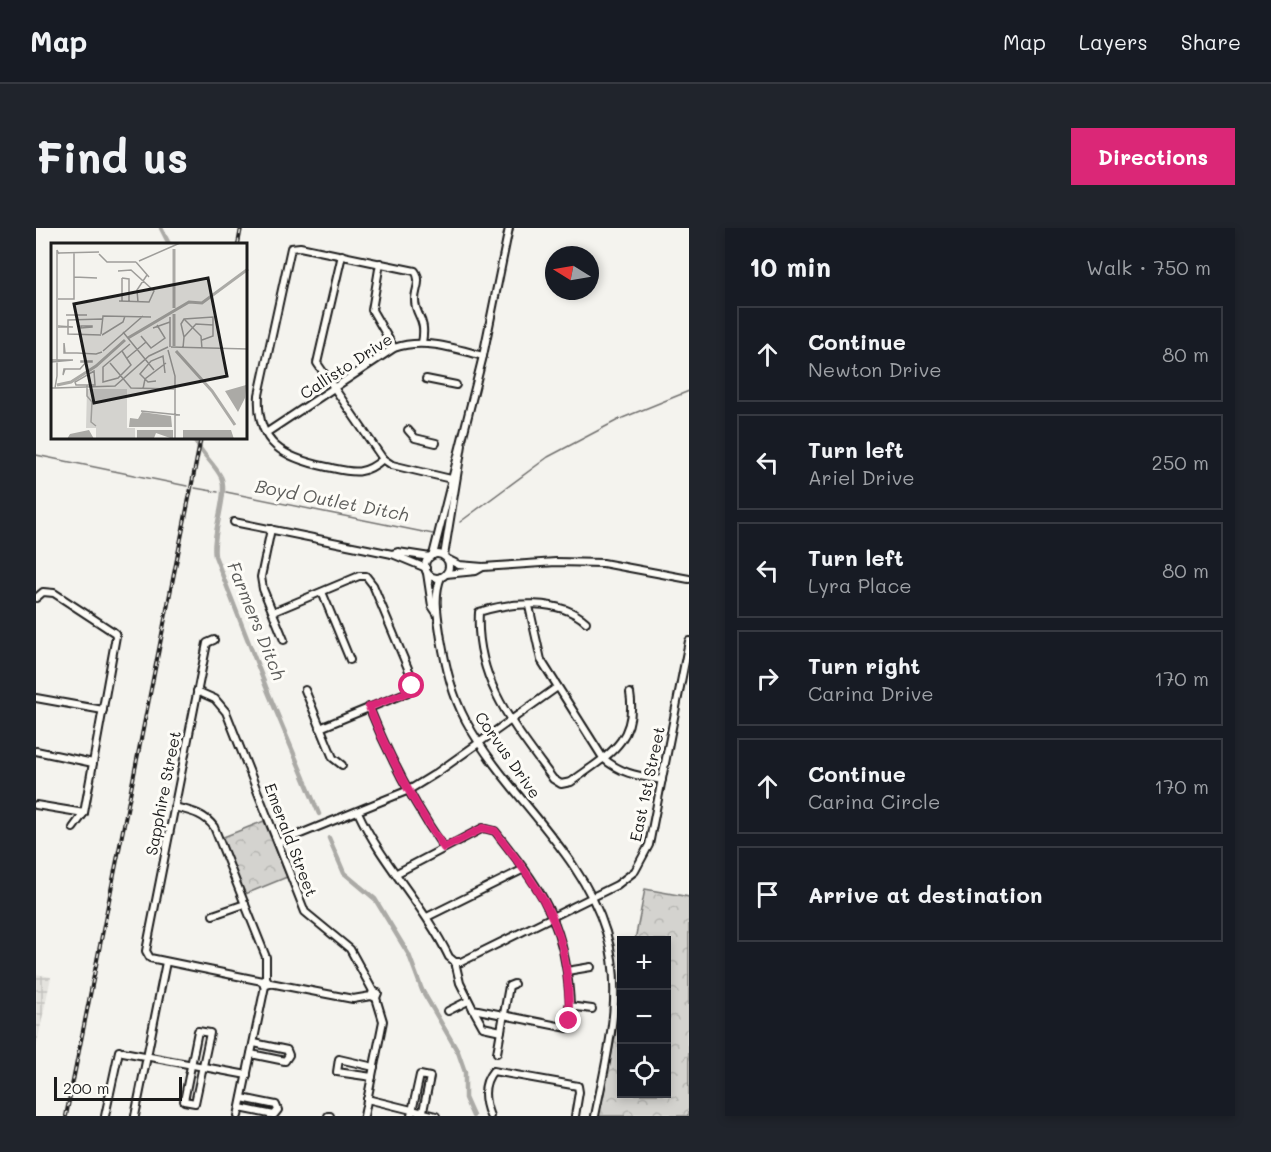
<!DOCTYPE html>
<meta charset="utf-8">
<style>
:root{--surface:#171b24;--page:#20242c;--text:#f1f3f6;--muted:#9ea1a6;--line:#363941;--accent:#db2777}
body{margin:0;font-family:Mali,sans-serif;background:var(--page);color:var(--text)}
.controls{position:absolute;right:18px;bottom:18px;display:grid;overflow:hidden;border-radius:0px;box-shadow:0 3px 9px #0003}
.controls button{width:54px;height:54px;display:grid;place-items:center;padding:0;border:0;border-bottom:2px solid var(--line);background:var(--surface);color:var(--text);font:30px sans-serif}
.compass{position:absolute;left:509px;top:18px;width:54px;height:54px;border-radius:50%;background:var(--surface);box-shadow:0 3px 9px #0003;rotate:281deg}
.scale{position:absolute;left:18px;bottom:15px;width:128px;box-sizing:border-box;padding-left:6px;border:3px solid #1c1c1c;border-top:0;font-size:16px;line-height:21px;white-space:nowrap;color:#1c1c1c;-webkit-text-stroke:4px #fdfcf7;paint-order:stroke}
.stop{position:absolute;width:18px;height:18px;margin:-14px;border:4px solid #db2777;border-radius:50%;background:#fff}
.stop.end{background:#db2777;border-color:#fff;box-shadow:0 2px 6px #0008}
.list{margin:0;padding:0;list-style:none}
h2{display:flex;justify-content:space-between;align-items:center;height:78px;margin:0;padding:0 24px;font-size:26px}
h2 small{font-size:20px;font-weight:400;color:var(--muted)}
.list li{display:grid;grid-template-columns:39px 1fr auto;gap:18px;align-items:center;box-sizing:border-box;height:96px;margin:0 12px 12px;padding:0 12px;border:2px solid var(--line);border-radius:0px}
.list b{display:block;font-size:22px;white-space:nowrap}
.list p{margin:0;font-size:20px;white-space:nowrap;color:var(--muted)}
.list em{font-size:20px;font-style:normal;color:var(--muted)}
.icon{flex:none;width:33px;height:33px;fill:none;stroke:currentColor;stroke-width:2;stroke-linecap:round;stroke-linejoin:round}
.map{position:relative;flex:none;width:653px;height:888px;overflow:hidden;border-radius:0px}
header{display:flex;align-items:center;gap:36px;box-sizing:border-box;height:84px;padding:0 30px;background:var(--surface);border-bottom:2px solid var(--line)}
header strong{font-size:28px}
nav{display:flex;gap:33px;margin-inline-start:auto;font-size:21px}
.intro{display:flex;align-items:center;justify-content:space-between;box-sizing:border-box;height:144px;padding:0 36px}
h1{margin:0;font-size:42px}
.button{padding:15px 27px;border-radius:0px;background:var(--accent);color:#fff;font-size:21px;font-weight:700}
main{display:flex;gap:36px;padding:0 36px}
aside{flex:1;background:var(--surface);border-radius:0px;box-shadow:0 3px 9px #0003}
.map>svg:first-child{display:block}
</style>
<header>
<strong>Map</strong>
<nav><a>Map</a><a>Layers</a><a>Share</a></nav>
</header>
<div class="intro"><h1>Find us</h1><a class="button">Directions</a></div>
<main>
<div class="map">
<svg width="653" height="888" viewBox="0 0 653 888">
<defs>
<pattern id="industrial-grid" width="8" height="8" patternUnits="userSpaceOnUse" patternTransform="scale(1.5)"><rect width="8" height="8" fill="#e4e3de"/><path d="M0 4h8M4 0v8" fill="none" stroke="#c3c2be"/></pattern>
<pattern id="park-crowns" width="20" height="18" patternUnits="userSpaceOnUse" patternTransform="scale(1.5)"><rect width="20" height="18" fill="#d4d3cf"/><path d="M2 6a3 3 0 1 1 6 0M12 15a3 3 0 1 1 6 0" fill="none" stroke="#b5b5b1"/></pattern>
</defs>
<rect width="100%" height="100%" fill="#f4f3ee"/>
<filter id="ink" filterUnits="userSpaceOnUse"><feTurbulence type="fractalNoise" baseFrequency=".0167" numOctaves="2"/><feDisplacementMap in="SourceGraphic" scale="12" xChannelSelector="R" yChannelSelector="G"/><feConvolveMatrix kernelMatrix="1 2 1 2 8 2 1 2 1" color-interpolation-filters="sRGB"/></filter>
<g filter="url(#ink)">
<polygon fill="url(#industrial-grid)" points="0,746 15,749 0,820"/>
<g fill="url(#park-crowns)" stroke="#787876" stroke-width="1.5">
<polygon points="228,593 251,649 207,667 185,610"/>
<polygon points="609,661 653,669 653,888 563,888 585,779 586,866 630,866 630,712 599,712"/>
</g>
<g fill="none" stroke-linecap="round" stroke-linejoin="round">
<g stroke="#72716f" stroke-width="1.5">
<polyline points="0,227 151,258"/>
<polyline points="159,260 182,264"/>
<polyline points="190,264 397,306"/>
<polyline points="424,294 512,229 584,191 653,163"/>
</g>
<g stroke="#abaaa6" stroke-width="4.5">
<polyline points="125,0 133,16"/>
<path d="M158,210C164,225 178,235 185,249C193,266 175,306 179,328L230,459L283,586"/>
<polyline points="293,610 308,645 339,671 373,727 386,762 422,824 429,844 429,870 437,888"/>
</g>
<g stroke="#1c1c1c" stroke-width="10">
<g id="minor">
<polyline points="306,27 281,135 347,231 356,237 415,251"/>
<polyline points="344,35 336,82 358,120"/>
<polyline points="390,151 420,157"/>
<polyline points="372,202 379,210 400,215"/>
<path d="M230,205L358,120C387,110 418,120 447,128"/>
<path d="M347,231C327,249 315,244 291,239C248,230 220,216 223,167L255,20L264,19L379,43C386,53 379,61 379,72C379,89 391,89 386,115"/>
<polyline points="198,294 356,326 390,340"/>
<polyline points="235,301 225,349 227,361 248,412"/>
<polyline points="356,326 362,324 394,329"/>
<circle cx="401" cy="338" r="12"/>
<polyline points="397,327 447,128 473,0"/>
<polyline points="408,328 426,217"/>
<polyline points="411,331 423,337 447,339 520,334 567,335 653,351"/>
<polyline points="391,345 396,378 400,384"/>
<polyline points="410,346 440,343 447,339"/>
<path d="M405,349C397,368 402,390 405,411C410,440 416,467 430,493C470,567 545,622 570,704C589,766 571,827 559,888"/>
<polyline points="286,364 314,432"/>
<polyline points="0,370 7,364 18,365 79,405 80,408 48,585 37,600"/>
<path d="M493,378L505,432L567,530C585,546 603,548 626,552"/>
<polyline points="237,384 323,348 330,348 337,357 376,450 376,458 372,464 284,500"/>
<path d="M550,394C524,370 475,374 443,384C439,453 479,499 517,551L525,556L535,554C570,528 602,514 594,465"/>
<polyline points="178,412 171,415 110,723 114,730 226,753 230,750 234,756 228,758 226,753"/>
<polyline points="269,462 297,530 306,537"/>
<polyline points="161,463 179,471 190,484 269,684 314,721 337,763"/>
<polyline points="0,470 67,482"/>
<path d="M333,479C353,529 378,576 408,620"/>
<polyline points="0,523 57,535"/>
<polyline points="0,577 48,585"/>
<path d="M138,579C154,583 168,585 178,599L230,729V750"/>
<path d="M322,584C346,636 388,677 413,729L419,734"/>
<polyline points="242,615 373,562 399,546 520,460"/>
<path d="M361,645L447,600L459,603C497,652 522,681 531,744C533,762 536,782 532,800L437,781L424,755L419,734"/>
<polyline points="177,687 209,676"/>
<polyline points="391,689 488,641"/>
<polyline points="419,734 425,734 581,657 599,643 613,617 653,413"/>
<polyline points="531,743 555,739"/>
<polyline points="234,755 317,771 335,768 340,770 342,765 337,763 335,768"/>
<polyline points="533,778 556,781"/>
<polyline points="437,781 447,799 465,803"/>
<polyline points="412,783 432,773"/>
<polygon points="162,803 174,805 159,875 148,873"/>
<polyline points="87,824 211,847"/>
<polyline points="461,825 473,758 478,756"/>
<polyline points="215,826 249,833 253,827 251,822 218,815"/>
<polyline points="336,849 301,844 303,831 338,839"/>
<polyline points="331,871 400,888"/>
<polyline points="204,880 238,887 242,882 240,877 206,870"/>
<polyline points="69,888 83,823"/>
<polyline points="99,888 130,734"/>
<polyline points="202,888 229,758"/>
<polyline points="292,888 294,888"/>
<polyline points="328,888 347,793 340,770"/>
<polyline points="375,888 384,847 394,849 386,888"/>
<path d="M454,888C448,873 446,856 457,843L542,858L543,864L539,888"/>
</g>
</g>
<use href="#minor" stroke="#fdfcf7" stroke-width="6"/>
<g stroke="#1c1c1c" stroke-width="4">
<g id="rail">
<polyline points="202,16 205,0"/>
<polyline points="30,888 165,210"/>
</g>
</g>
<use href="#rail" stroke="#fdfcf7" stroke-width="1.5" stroke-dasharray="4.5" stroke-linecap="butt"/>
</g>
</g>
<g fill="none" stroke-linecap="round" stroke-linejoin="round" filter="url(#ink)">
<path stroke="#db2777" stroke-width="8" d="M376,458L372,464L333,479C353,529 378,576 408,620L447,600L459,603C512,672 534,702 533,793"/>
</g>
<g text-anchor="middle" stroke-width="6" stroke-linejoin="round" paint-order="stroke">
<g font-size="16" fill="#1c1c1c" stroke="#fdfcf7">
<text transform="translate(310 138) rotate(-33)" y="6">Callisto Drive</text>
<text transform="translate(472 527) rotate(55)" y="6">Corvus Drive</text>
<text transform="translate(611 556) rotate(-78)" y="6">East 1st Street</text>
<text transform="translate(127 565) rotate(-79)" y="6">Sapphire Street</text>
<text transform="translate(255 612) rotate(69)" y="6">Emerald Street</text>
</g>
<g font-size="18" font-style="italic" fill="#5c5c5a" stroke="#fdfcf7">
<text transform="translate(296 273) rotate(11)" y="6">Boyd Outlet Ditch</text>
<text transform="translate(220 393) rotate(68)" y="6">Farmers Ditch</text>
</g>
</g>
<g transform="translate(15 15)">
<rect width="196" height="196" fill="#f4f3ee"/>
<path d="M36,146H76V185H84V196H45V185H35Z" fill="#d4d3cf"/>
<path d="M195,142L194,155L187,169L174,148ZM91,169L120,173L121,184H78L79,175L87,176ZM38,187L43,196H16L19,191ZM86,187H122V196L105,190L103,195L110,196H86ZM132,187H180L183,196H132Z" fill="#abaaa6"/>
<path fill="none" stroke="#abaaa6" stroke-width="3" d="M123,65V6M77,95L138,59L151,60L197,26M123,103V71M125,108L161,148L184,182M6,142L20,139L45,123L74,97"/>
<path fill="none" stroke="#9e9d9a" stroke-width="1.5" d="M8,10L48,9M48,11L56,19H85M88,18L129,0M85,19L98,34M67,28L80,27L103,48L98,59L68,58M23,34L46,35M71,35L78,36V59M7,56H23V10M71,59V35M87,59L86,47L96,32M15,72H36M119,74V104M133,76L150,93L151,106M30,83H41V84L30,85ZM7,84H22L7,83M102,85L119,79M72,89L103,127M50,91L52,73L100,74M50,92L17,91V77L51,76M51,92L72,79L74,73M90,93L100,105L114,95L106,82M133,94L130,81L133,76L162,74V93L151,97M120,104L197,106M132,105L133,94L145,81L162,82M117,107L124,133V196M52,108L92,73M71,108L80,122L67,135L52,139V124L79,101M14,110L13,100V110H26L45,111L51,109M76,115L95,99M0,117H22L0,119M30,118H41V119H30ZM59,120L80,145L123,146M14,126L12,132L13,126H29L36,118M105,138L97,139L89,131L100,118L112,113L114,130M36,142H25L24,139L43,128L44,142H36V153L41,159L40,179L45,183M0,145H4L6,133V7L8,11M4,145L64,143L98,113L117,104M92,146L94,136L115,120M90,168L129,172"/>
<path fill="#1c1c1c" fill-opacity="0.15" stroke="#1c1c1c" stroke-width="3" d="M157,35L176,133L43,160L23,61Z"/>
<rect width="196" height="196" fill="none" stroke="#1c1c1c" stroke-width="3"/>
</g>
</svg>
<div class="controls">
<button>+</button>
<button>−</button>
<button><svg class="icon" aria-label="locate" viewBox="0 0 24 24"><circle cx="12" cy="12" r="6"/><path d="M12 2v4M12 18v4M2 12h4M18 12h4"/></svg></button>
</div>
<svg class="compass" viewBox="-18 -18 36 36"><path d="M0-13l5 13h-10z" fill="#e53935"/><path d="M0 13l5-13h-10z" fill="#9ea1a6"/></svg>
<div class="scale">200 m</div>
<div class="stop" style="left:376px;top:458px"></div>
<div class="stop end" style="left:533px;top:793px"></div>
</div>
<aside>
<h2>10 min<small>Walk · 750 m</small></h2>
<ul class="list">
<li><svg class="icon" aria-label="ahead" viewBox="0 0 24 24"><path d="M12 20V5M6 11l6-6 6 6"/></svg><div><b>Continue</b><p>Newton Drive</p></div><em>80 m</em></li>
<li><svg class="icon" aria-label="left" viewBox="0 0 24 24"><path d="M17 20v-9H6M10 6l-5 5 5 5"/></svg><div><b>Turn left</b><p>Ariel Drive</p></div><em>250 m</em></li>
<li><svg class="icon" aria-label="left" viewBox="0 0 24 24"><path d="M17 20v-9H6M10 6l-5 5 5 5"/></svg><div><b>Turn left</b><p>Lyra Place</p></div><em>80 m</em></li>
<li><svg class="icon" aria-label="right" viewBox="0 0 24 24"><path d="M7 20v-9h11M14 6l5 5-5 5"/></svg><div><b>Turn right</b><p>Carina Drive</p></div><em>170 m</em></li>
<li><svg class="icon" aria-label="ahead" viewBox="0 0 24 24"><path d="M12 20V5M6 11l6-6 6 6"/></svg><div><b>Continue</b><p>Carina Circle</p></div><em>170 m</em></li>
<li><svg class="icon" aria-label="arrive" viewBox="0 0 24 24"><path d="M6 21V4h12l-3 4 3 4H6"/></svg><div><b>Arrive at destination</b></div></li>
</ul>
</aside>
</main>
